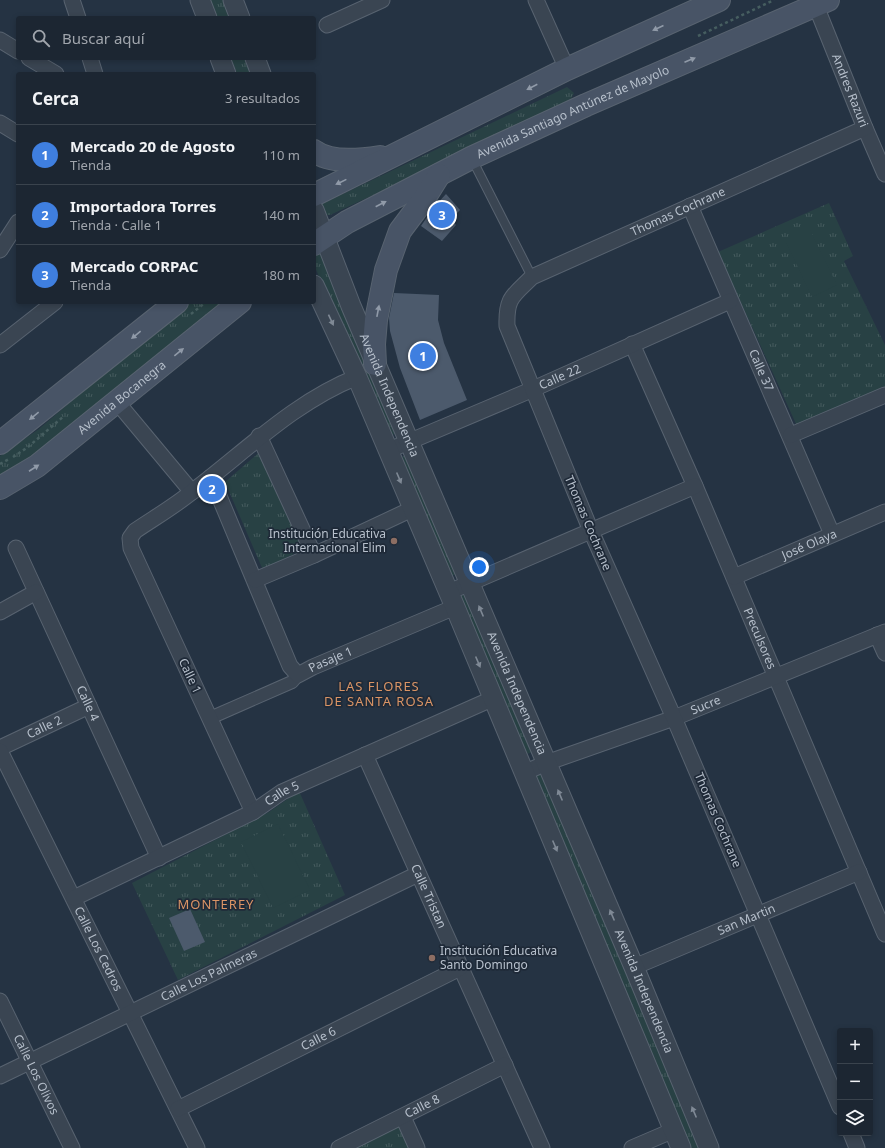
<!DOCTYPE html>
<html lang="es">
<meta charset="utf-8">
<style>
:root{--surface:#1c2632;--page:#29323e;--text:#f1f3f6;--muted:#a0a5ac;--line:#3a434d;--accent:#ea580c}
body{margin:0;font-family:"Noto Sans",sans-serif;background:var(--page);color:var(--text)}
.controls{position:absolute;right:12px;bottom:12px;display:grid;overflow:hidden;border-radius:4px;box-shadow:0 2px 6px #0003}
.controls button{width:36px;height:36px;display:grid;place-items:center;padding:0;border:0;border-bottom:1px solid var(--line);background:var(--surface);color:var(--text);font:20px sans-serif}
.you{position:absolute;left:479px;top:567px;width:14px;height:14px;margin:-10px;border:3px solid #fff;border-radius:50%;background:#1a73e8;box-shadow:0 0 0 6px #1a73e833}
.badge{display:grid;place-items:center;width:26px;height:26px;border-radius:50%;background:var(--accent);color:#fff;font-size:13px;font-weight:700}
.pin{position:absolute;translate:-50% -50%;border:2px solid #fff;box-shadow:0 1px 4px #0006}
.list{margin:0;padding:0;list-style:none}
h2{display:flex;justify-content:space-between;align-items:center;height:52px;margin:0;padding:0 16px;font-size:17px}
h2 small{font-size:13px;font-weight:400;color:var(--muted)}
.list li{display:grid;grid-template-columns:26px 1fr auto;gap:12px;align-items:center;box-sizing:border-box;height:60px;padding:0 16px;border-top:1px solid var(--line)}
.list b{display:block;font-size:15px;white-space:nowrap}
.list p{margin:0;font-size:13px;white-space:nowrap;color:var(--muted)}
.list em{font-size:13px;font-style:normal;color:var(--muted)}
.icon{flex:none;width:22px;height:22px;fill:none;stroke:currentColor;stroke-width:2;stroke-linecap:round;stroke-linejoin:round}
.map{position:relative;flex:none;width:885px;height:1148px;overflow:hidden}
.search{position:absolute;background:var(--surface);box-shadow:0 2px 6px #0003;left:16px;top:16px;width:300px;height:44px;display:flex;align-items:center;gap:10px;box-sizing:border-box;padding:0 14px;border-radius:4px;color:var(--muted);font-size:15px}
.panel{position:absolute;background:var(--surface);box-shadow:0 2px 6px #0003;left:16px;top:72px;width:300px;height:232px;border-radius:4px}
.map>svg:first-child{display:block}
</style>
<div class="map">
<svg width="885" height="1148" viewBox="0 0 885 1148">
<defs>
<pattern id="grass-tufts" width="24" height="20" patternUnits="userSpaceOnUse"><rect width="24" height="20" fill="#284144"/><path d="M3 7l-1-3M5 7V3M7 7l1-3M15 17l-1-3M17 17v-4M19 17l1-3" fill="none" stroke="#455b5e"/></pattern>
</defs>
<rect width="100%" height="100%" fill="#253343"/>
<g fill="url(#grass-tufts)">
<polygon points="209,0 224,0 231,18 216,18"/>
<polygon points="231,58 246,58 251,74 237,74"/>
<polygon points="567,87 574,93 568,105 330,215 324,215 320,205"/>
<polygon points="829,203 853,256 844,261 885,345 885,387 797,426 718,252"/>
<polygon points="318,252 324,254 397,433 390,436 384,429 314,265 314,254"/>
<polygon points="192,302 223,302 33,461 0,477 0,456 39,429 130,351"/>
<polygon points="261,451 305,548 263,570 225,482"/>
<polygon points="406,455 456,574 452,576 400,458"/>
<polygon points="465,591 533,751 530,753 526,754 458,594"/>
<polygon points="539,769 704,1148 689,1148 533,779"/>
<polygon points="299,791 345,895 178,980 132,883 269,812"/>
<polygon points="403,1125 413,1148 356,1148"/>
</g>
<g fill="#284144">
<polygon points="810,230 837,285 812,297 786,242"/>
<polygon points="278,824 310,890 273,908 241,842"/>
</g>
<g fill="#4c5a6c">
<polygon points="446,194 460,210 451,219 456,225 442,241 421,226 434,207"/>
<polygon points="394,293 439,295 438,320 444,343 467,400 420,420 400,368 390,331 389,318"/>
<polygon points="190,909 205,942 184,951 169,918"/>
</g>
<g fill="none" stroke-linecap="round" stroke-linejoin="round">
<g stroke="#586370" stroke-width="10">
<polyline id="service" points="472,159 532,277"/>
</g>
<g stroke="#586370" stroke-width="14">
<polyline id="pedestrian" points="210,718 292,682 298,675"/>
</g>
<g stroke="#586370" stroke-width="17">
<g id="minor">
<polyline points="72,0 78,18"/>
<polyline points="536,0 567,69"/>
<path id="s1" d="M816,6L865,128L885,174"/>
<polyline points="327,25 382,0"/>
<polyline points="0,40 18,51"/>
<polyline points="29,58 56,74"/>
<polyline points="90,58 95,74"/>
<polyline points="0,123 18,134"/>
<path id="s2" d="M690,206L832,534"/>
<polyline points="0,250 18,222"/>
<path id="s3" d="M632,344L695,486L885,934"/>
<polyline points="0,345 55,302"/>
<polyline points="117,402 192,492"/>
<polyline points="791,435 885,395"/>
<polyline points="259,436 314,555"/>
<path id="s4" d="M387,451L531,390L730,301"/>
<path id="s5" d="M211,477L290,666L298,675L313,667L455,607"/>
<path id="s6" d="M16,548L159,858"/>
<path id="s7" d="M734,577L885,512"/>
<polyline points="255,580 314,555 412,509"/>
<polyline points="449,592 695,486"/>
<polyline points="0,612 36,592"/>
<polyline points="877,635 885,653"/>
<path id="s8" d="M0,748L89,706"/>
<path id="s9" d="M0,751L197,1148"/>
<path id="s10" d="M365,755L542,1148"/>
<path id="s11" d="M524,773L546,763L674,718L885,632"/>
<path d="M253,812L131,548L130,538L135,531C154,518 175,506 193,491C246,451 294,402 357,377"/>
<path id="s12" d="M74,898L253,812L282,792L494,698"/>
<path id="s13" d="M634,967L859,872"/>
<path id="s14" d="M0,1001L72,1148"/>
<path id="s15" d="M0,1076L418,874"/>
<path id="s16" d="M840,1107L674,718L591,531L507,326C506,297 513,296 532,277L865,128"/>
<path id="s17" d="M178,1109L460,968"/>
<polyline points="403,1117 417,1148"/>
<polyline points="851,1133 857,1148"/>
<path id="s18" d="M339,1148L505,1065"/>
<polyline points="632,1148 674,1130"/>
</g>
</g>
<g stroke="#586370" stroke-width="21">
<g id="tertiary">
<polyline points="200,0 207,18"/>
<polyline points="233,0 240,18"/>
<polyline points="220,58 226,74"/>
<polyline points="255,58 261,74"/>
<path id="s19" d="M314,210L351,306L634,967L709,1148"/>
<polyline points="314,285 357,377 455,607 681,1148"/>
</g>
</g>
<g stroke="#586370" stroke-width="24">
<g id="secondary">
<path d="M314,151C331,164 361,160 380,157"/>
<polyline points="314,195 567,69 719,0"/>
<path id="s20" d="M314,244L347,222L471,158L586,105L828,0"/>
<polyline points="375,364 374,344 376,320 386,270 400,231 424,199 439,175"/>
<polyline points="0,443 177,302"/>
<path id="s21" d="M0,488L37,466L240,302"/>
</g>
</g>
<g stroke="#465e60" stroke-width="2.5" stroke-dasharray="3 3" stroke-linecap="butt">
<polyline points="698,36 774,0"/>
<polyline points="191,314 206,302"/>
<polyline points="13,457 28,447 64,416"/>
<polyline points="0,464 9,459"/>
</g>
<use href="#service" stroke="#3a4552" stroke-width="8"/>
<use href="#pedestrian" stroke="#3a4552" stroke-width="12"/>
<use href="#minor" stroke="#3a4552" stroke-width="15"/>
<use href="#tertiary" stroke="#3a4552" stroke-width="19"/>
<use href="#secondary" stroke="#485466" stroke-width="22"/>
</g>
<defs><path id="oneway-solid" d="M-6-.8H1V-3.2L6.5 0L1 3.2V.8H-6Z"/></defs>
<g fill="#909aa8">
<use href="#oneway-solid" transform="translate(658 28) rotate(156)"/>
<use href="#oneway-solid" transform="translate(690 60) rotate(-23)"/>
<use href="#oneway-solid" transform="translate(532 87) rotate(153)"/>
<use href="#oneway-solid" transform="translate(341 182) rotate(154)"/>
<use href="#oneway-solid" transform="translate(381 204) rotate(-27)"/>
<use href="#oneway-solid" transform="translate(378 311) rotate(-79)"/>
<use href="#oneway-solid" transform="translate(136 335) rotate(141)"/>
<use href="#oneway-solid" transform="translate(179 352) rotate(-39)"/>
<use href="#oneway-solid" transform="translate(34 416) rotate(141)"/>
<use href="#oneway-solid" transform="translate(34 468) rotate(-33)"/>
</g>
<g fill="#7f8995">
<use href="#oneway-solid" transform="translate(331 320) rotate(65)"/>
<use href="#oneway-solid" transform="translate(399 478) rotate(67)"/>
<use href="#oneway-solid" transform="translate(481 611) rotate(-113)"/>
<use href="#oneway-solid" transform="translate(478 662) rotate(67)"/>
<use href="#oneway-solid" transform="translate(560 795) rotate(-113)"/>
<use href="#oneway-solid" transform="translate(555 846) rotate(67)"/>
<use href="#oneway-solid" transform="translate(612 915) rotate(-113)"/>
<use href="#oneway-solid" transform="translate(694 1112) rotate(-113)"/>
</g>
<g fill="#8d6e63" stroke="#1f2a38" stroke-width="1.5">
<circle cx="394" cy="541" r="4"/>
<circle cx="432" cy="958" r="4"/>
</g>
<g text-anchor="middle" stroke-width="3.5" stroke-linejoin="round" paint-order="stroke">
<g font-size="12" fill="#b7c0cc" stroke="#1f2a38">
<text dy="4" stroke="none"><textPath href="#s1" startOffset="91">Andres Razuri</textPath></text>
<text dy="4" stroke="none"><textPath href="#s20" startOffset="291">Avenida Santiago Antúnez de Mayolo</textPath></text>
<text dy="4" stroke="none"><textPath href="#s16" startOffset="1067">Thomas Cochrane</textPath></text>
<text dy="4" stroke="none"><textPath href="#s2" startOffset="179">Calle 37</textPath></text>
<text dy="4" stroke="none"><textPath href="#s4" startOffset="188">Calle 22</textPath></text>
<text dy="4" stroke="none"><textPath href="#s19" startOffset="200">Avenida Independencia</textPath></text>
<text dy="4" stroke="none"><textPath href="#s21" startOffset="152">Avenida Bocanegra</textPath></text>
<text transform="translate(588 523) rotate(67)" y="4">Thomas Cochrane</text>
<text dy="4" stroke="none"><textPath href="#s7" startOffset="82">José Olaya</textPath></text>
<text dy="4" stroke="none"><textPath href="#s3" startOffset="321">Preculsores</textPath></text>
<text dy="4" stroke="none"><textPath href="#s5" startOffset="253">Pasaje 1</textPath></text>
<text transform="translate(190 676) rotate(65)" y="4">Calle 1</text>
<text dy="4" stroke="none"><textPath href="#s19" startOffset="524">Avenida Independencia</textPath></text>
<text dy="4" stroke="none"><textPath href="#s6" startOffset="171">Calle 4</textPath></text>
<text dy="4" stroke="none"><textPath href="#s11" startOffset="194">Sucre</textPath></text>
<text dy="4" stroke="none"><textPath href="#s8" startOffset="49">Calle 2</textPath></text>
<text dy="4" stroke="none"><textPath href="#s12" startOffset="233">Calle 5</textPath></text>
<text transform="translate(718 820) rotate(67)" y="4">Thomas Cochrane</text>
<text dy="4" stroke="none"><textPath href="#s10" startOffset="155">Calle Tristan</textPath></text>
<text dy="4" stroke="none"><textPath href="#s13" startOffset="122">San Martin</textPath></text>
<text dy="4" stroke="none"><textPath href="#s9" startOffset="221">Calle Los Cedros</textPath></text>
<text dy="4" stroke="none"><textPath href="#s15" startOffset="232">Calle Los Palmeras</textPath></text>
<text dy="4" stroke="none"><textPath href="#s19" startOffset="848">Avenida Independencia</textPath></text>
<text dy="4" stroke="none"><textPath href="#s17" startOffset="157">Calle 6</textPath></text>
<text dy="4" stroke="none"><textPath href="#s14" startOffset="82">Calle Los Olivos</textPath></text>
<text dy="4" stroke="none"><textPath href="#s18" startOffset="93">Calle 8</textPath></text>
</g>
<g font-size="12" fill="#b7c0cc" stroke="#1f2a38" text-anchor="end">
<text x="386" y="538">Institución Educativa<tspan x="386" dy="14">Internacional Elim</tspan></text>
<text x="440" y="955" text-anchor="start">Institución Educativa<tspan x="440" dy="14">Santo Domingo</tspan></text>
</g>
<g font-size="13" letter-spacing="1" fill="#da9465" stroke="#1f2a38">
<text x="379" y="691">LAS FLORES<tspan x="379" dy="15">DE SANTA ROSA</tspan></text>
<text x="216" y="909">MONTEREY</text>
</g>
</g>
</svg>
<div class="controls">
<button>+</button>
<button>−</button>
<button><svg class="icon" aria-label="layers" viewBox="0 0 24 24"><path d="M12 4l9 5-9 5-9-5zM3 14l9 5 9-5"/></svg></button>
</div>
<div class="you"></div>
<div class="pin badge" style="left:423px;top:356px;background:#3f7fe0">1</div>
<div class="pin badge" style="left:212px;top:489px;background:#3f7fe0">2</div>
<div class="pin badge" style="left:442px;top:215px;background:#3f7fe0">3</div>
<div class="search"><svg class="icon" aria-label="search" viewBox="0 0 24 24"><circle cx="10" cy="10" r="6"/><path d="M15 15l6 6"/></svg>Buscar aquí</div>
<section class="panel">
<h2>Cerca<small>3 resultados</small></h2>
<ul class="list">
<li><span class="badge" style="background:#3f7fe0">1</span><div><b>Mercado 20 de Agosto</b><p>Tienda</p></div><em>110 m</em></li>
<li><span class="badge" style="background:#3f7fe0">2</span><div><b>Importadora Torres</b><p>Tienda · Calle 1</p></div><em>140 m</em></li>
<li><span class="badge" style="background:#3f7fe0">3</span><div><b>Mercado CORPAC</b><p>Tienda</p></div><em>180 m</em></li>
</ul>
</section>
</div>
